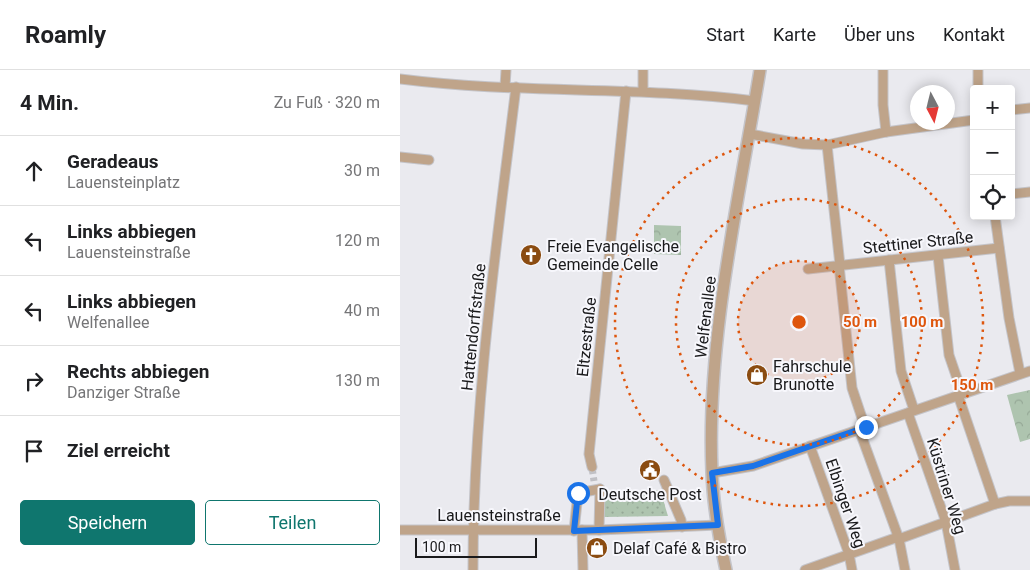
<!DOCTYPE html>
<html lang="de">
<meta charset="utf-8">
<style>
:root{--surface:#fff;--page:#f6f6f6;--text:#202124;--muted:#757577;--line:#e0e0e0;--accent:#0f766e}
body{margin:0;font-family:Roboto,sans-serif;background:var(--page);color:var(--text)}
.controls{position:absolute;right:15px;top:15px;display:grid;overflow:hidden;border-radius:5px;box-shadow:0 2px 12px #0003}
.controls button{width:45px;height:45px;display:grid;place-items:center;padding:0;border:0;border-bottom:1px solid var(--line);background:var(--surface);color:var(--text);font:25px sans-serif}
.compass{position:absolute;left:510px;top:15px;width:45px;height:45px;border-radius:50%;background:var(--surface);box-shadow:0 2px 12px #0003;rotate:173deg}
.scale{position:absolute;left:15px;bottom:12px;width:122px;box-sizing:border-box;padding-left:5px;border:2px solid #19191b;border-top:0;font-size:14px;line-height:18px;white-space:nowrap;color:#19191b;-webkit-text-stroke:4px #f7f7fc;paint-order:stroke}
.stop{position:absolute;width:15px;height:15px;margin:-11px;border:4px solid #1a73e8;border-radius:50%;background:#fff}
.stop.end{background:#1a73e8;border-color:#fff;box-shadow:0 1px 5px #0008}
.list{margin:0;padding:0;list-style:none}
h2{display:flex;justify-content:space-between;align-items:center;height:65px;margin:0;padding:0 20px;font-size:21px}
h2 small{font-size:16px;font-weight:400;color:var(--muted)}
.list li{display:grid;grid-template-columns:32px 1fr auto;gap:15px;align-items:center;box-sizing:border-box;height:70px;padding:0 20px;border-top:1px solid var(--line)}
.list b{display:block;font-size:19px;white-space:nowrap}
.list p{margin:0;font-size:16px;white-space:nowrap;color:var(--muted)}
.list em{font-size:16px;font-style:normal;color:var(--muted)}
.actions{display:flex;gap:10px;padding:15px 20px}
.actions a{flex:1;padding:11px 0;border:1px solid var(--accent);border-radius:5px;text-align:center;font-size:18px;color:var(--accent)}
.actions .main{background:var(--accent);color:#fff}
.icon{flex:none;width:28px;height:28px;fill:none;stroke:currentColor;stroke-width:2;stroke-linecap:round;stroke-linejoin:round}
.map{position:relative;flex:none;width:630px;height:500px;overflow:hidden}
header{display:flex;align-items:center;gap:30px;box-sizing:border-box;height:70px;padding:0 25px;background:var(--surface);border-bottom:1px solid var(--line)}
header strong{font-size:24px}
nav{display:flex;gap:28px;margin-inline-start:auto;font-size:18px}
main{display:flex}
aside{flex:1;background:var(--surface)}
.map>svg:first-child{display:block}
</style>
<header>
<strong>Roamly</strong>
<nav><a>Start</a><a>Karte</a><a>Über uns</a><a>Kontakt</a></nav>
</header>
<main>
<aside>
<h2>4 Min.<small>Zu Fuß · 320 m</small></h2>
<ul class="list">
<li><svg class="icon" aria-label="ahead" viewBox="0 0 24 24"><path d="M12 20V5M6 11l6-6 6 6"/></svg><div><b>Geradeaus</b><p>Lauensteinplatz</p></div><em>30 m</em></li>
<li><svg class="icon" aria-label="left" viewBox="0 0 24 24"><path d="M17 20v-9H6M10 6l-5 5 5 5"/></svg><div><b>Links abbiegen</b><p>Lauensteinstraße</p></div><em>120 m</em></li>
<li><svg class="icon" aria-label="left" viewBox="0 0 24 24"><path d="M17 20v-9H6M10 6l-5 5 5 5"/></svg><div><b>Links abbiegen</b><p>Welfenallee</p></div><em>40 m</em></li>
<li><svg class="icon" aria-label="right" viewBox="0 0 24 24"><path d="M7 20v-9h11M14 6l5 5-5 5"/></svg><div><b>Rechts abbiegen</b><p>Danziger Straße</p></div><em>130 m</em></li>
<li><svg class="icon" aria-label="arrive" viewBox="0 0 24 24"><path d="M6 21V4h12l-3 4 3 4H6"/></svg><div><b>Ziel erreicht</b></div></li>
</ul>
<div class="actions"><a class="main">Speichern</a><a>Teilen</a></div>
</aside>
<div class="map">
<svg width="630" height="500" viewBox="0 0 630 500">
<defs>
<pattern id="grass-dots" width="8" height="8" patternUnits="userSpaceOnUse" patternTransform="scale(1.25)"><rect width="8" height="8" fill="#aec4af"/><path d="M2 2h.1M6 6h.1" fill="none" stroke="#95a896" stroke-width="1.8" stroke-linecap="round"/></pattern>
<pattern id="forest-crowns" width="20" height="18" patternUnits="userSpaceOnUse" patternTransform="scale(1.25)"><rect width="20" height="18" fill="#aec4af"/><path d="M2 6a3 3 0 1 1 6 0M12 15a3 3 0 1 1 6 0" fill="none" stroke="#95a896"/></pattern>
</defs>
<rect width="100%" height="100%" fill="#eaeaef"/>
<polygon fill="url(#grass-dots)" points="260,420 268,446 204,447 202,427"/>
<g fill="url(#forest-crowns)">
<polygon points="254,155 281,156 281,185 254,184"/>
<polygon points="630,320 630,369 620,372 607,325"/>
<path d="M260,420L265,436H248L239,427L234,428L230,439L225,442C215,439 214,436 214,425Z"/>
</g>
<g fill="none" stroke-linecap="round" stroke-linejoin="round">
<polyline stroke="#c0c0c5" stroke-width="7" stroke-dasharray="7 3.5" stroke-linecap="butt" points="192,397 194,411"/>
<g stroke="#c4c4c9" stroke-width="11">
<g id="minor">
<polyline points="483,0 483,35 486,62"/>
<polyline points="578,0 578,19"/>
<path d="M0,9C118,24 237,16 355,31"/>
<polyline points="105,17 106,0"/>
<polyline points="243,21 243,0"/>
<polyline points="611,40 630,38"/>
<polyline points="350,64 403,74 427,75 486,62 574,50"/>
<polyline points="427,75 440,195"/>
<polyline points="0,87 29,90"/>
<polyline points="611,124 630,122"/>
<polyline points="595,146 609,248 620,303"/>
<polyline points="538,186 549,285 562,323"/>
<polyline points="489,190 501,301 514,340"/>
<polyline points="439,195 452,318 465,357"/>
<polyline points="408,199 599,178"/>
<polyline points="558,325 595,434"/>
<polyline points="508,343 546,452 555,500"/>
<polyline points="459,359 499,469 505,500"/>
<polyline points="410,376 449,484 452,500"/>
<polyline points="192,397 189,384 226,21"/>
<polyline points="312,403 353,396 630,301"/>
<polyline points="264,410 281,450 282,457"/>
<polyline points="0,460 199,460 318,455"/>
<polyline points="182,460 183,500"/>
<polyline points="199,460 200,419"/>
<polyline points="174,461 178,423 200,419"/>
<polyline points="499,469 595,434 609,431 630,431"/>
<path d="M73,500C73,338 96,178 116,17"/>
<polyline points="405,500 498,467"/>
</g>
</g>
<g stroke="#c4c4c9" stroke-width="14">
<path id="tertiary" d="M326,500C319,468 313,435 312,402C306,272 339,129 360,0"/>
</g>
<use href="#minor" stroke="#bfa48a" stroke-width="9"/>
<use href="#tertiary" stroke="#bfa48a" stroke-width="11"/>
</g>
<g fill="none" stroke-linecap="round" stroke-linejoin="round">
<polyline stroke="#1a73e8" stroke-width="6" points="178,423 174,461 318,455 312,403 353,396 466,357"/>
</g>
<circle cx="399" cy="252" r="61" fill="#de560d" fill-opacity=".12"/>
<g fill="none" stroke="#de560d" stroke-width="2.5" stroke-dasharray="2.5 5">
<circle cx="399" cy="252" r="61"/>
<circle cx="399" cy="252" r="123"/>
<circle cx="399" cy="252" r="184"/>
</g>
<defs>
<g id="church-disc" transform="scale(1.125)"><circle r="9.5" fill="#8b4c11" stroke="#f7f7fc"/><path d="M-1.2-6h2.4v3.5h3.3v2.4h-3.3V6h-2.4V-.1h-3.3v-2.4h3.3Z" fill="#fff"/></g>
<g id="shop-disc" transform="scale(1.125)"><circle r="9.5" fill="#8b4c11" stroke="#f7f7fc"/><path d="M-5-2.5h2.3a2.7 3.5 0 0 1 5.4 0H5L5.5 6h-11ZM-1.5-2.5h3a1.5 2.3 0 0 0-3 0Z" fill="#fff"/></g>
<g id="civic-disc" transform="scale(1.125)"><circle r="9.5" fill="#8b4c11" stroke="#f7f7fc"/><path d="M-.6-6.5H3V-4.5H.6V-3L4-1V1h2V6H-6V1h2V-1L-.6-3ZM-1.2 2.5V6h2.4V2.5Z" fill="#fff"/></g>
</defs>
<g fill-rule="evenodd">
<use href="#church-disc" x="131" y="185"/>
<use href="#shop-disc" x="357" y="305"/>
<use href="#civic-disc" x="250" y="400"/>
<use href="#shop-disc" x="197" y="478"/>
</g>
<g text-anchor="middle" stroke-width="4" stroke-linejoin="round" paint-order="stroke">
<g font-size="16" fill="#19191b" stroke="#f7f7fc">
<text transform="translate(518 172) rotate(-6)" y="6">Stettiner Straße</text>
<text transform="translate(305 247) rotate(-83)" y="6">Welfenallee</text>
<text transform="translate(73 257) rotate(-84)" y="6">Hattendorffstraße</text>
<text transform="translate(186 267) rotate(-84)" y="6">Eltzestraße</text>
<text transform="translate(547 416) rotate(73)" y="6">Küstriner Weg</text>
<text transform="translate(446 433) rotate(71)" y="6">Elbinger Weg</text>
<text x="99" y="451">Lauensteinstraße</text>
</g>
<g font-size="16" fill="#19191b" stroke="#f7f7fc" text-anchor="start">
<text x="147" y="182">Freie Evangelische<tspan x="147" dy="18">Gemeinde Celle</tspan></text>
<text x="373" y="302">Fahrschule<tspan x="373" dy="18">Brunotte</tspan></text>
<text x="250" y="430" text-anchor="middle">Deutsche Post</text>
<text x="213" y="484">Delaf Café &amp; Bistro</text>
</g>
</g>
<circle cx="399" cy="252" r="8" fill="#de560d" stroke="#f7f7fc" stroke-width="2.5"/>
<g font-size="15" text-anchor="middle" font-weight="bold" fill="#de560d" stroke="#f7f7fc" stroke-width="4" stroke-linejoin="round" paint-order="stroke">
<text x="460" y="257">50 m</text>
<text x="522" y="257">100 m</text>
<text x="572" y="320">150 m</text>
</g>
</svg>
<div class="controls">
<button>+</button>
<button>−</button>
<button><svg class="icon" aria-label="locate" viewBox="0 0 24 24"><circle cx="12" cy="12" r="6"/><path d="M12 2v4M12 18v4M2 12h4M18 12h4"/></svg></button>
</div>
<svg class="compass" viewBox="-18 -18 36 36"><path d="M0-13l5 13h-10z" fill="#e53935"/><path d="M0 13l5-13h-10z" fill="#757577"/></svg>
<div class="scale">100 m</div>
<div class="stop" style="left:178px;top:423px"></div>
<div class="stop end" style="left:466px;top:357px"></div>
</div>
</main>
